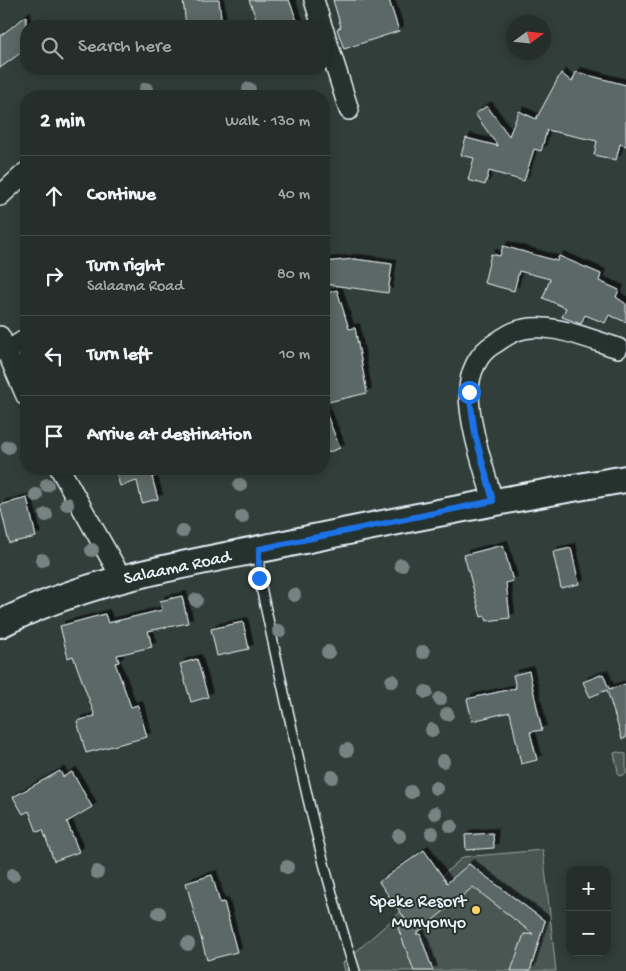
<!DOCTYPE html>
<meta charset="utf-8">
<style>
:root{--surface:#262e2b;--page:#323a37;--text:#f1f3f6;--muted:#a4a8a9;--line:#424a47}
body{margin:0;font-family:"Gochi Hand",sans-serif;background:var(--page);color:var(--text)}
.controls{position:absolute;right:15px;bottom:15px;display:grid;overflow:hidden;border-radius:10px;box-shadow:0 2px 12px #0003}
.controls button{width:45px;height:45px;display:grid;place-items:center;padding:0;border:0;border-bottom:1px solid var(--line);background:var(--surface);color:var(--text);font:25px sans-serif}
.compass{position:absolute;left:506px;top:15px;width:45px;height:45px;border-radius:50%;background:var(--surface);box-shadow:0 2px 12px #0003;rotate:75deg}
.stop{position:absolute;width:15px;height:15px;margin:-11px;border:4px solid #1a73e8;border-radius:50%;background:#fff}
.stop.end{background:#1a73e8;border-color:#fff;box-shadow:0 1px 5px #0008}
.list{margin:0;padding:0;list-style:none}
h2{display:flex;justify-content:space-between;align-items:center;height:65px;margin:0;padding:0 20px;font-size:21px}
h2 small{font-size:16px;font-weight:400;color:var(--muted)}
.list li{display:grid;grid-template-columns:32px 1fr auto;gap:15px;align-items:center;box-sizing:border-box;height:80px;padding:0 20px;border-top:1px solid var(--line)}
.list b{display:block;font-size:19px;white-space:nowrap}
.list p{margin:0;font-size:16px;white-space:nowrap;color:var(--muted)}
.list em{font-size:16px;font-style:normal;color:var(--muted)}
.icon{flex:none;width:28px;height:28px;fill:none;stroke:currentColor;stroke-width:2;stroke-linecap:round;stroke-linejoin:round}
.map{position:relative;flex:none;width:626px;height:971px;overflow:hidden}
.search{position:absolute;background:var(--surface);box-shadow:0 2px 12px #0003;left:20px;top:20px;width:310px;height:55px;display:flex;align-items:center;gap:12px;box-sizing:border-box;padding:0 18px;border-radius:20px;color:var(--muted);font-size:19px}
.panel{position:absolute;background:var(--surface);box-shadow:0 2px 12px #0003;left:20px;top:90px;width:310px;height:385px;border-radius:20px}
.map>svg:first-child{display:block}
</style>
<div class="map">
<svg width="626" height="971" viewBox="0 0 626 971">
<defs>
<filter id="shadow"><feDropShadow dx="4.5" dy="-4.5" stdDeviation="0" flood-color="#0009"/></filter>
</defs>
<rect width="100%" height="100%" fill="#323e39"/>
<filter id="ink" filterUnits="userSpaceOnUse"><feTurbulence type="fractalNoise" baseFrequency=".02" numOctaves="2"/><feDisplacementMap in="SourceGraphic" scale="10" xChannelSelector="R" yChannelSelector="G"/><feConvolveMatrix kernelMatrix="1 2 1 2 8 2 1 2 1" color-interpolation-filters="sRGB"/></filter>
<g filter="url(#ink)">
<g fill="#495651" stroke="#98a4a4">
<polygon points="618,752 626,754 626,774 619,776 614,753"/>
<polygon points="543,850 556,971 345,971 343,963 463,857"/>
</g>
<g fill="#5c6865" stroke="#e8f1f8" filter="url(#shadow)">
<polygon points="183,0 219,0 222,26 186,26"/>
<polygon points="249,0 289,0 299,26 259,26"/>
<polygon points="333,0 389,0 399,31 344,49 337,29 341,27"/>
<polygon points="26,16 26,49 0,68 0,36"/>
<polygon points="576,72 626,85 626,146 620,144 616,160 594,155 597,141 547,130 541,151 534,149 524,181 489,171 485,185 468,180 474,158 461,155 466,138 498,146 475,114 487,106 509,136 519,111 536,119 561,73 572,82"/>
<polygon points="503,246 557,261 559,256 601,274 599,281 619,290 616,297 626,304 626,322 609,315 605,323 585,315 581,324 562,317 566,308 543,298 550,279 519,271 514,291 484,283 491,254 500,256"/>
<polygon points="354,259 392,264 388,293 325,284 324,262"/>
<polygon points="337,290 349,329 355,328 367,393 324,403 324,294"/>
<polygon points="324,408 340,448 324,454"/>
<polygon points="115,469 165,469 165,474 152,477 158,499 142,503 137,481 120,486"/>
<polygon points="27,498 36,537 9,543 0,505"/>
<polygon points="503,545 513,581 506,583 510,618 487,621 485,616 481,617 464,555"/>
<polygon points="571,548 579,584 561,588 553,552"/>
<polygon points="182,596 188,623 148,631 152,647 117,655 119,662 115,663 131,707 138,705 147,737 86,753 77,721 95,716 73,656 68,658 60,626 105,614 108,623 162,610 160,601"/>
<polygon points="243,622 249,649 217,656 211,629"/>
<polygon points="197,659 208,697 191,702 180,664"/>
<polygon points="529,671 542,730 530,732 537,760 521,764 510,712 472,721 467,699 516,688 513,675"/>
<polygon points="603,674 609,689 626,684 626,738 622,739 607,690 590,697 583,682"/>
<polygon points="60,771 63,777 72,772 92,807 67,822 79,852 54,861 43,830 37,832 29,811 23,814 13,797"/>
<polygon points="493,833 494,848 466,850 465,835"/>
<polygon points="424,850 447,883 469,864 545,921 530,971 511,971 524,934 533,934 473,887 416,934 420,934 433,971 414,971 398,928 406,920 379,882"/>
<polygon points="212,875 220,903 224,902 237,952 207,960 186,883"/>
</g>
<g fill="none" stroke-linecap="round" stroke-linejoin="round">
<g stroke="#e8f1f8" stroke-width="12">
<path id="lane" d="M259,551V578C288,709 314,843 355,971"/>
</g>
<g stroke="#e8f1f8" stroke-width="22">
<g id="street">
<polyline points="314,0 322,26"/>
<polyline points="324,31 349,110"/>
<polyline points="0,196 26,172"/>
<polyline points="0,336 26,396"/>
<polyline points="7,351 26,339"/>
<polyline points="60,469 121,577"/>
<path d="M493,501C484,468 469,427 469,392C469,373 478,353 494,344C500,340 507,335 514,332C546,319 588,339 618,348"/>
</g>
</g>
<g stroke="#e8f1f8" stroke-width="30">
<path id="secondary" d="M0,624C89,579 183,565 280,545C395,521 510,498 626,479"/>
</g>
<use href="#lane" stroke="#26332d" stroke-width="9"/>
<use href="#street" stroke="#26332d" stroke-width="19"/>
<use href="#secondary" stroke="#26332d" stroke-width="26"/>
</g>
<g fill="#778382">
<circle cx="146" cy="89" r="7"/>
<circle cx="249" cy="89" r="7"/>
<circle cx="8" cy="447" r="7"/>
<circle cx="47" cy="485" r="7"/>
<circle cx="240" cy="485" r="7"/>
<circle cx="36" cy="495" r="7"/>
<circle cx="67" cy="504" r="7"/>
<circle cx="46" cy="515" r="7"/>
<circle cx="242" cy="517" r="7"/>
<circle cx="182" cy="531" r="7"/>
<circle cx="92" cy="550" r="7"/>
<circle cx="42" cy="560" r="7"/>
<circle cx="401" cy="565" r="7"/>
<circle cx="294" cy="595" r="7"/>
<circle cx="196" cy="600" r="7"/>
<circle cx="279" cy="631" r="7"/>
<circle cx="328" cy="652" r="7"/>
<circle cx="423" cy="652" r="7"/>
<circle cx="392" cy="681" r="7"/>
<circle cx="426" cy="692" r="7"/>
<circle cx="440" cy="699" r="7"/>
<circle cx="447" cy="714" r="7"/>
<circle cx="432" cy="730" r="7"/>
<circle cx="347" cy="750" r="7"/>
<circle cx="443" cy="761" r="7"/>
<circle cx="332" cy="777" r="7"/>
<circle cx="436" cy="788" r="7"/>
<circle cx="411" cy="792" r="7"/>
<circle cx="435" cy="813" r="7"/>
<circle cx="451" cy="826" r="7"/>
<circle cx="432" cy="833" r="7"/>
<circle cx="399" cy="836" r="7"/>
<circle cx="287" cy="867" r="7"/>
<circle cx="97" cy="872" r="7"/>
<circle cx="13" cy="875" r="7"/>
<circle cx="159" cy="913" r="7"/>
<circle cx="188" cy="944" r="7"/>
</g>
</g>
<g fill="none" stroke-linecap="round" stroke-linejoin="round" filter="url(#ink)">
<polyline stroke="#1a73e8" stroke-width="6" points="259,578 259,549 493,501 475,434 469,392"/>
</g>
<circle fill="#ffd166" stroke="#26332d" stroke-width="2" cx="476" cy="910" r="5"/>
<g text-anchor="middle" stroke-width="4" stroke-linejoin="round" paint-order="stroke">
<g font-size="18" fill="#e8f1f8" stroke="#26332d">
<text transform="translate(177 566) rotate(-12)" y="6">Salaama Road</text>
</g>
<g font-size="18" fill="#e8f1f8" stroke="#26332d" text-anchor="end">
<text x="466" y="906">Speke Resort<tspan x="466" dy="21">Munyonyo</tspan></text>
</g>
</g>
</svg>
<div class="controls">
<button>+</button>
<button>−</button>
</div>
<svg class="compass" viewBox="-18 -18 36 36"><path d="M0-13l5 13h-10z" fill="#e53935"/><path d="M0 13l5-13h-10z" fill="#a4a8a9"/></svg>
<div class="stop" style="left:469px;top:392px"></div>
<div class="stop end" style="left:259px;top:578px"></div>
<div class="search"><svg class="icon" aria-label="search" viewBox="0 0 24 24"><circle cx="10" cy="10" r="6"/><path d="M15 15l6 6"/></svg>Search here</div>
<section class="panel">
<h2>2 min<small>Walk · 130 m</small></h2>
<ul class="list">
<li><svg class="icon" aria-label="ahead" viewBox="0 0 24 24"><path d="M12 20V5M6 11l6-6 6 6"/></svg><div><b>Continue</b></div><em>40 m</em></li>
<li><svg class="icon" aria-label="right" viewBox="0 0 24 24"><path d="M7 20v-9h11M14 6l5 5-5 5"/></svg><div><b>Turn right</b><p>Salaama Road</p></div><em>80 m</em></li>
<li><svg class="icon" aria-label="left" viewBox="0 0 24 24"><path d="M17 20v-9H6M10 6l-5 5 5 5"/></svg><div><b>Turn left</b></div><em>10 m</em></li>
<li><svg class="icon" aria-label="arrive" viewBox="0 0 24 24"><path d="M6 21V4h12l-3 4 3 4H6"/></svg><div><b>Arrive at destination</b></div></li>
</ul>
</section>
</div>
